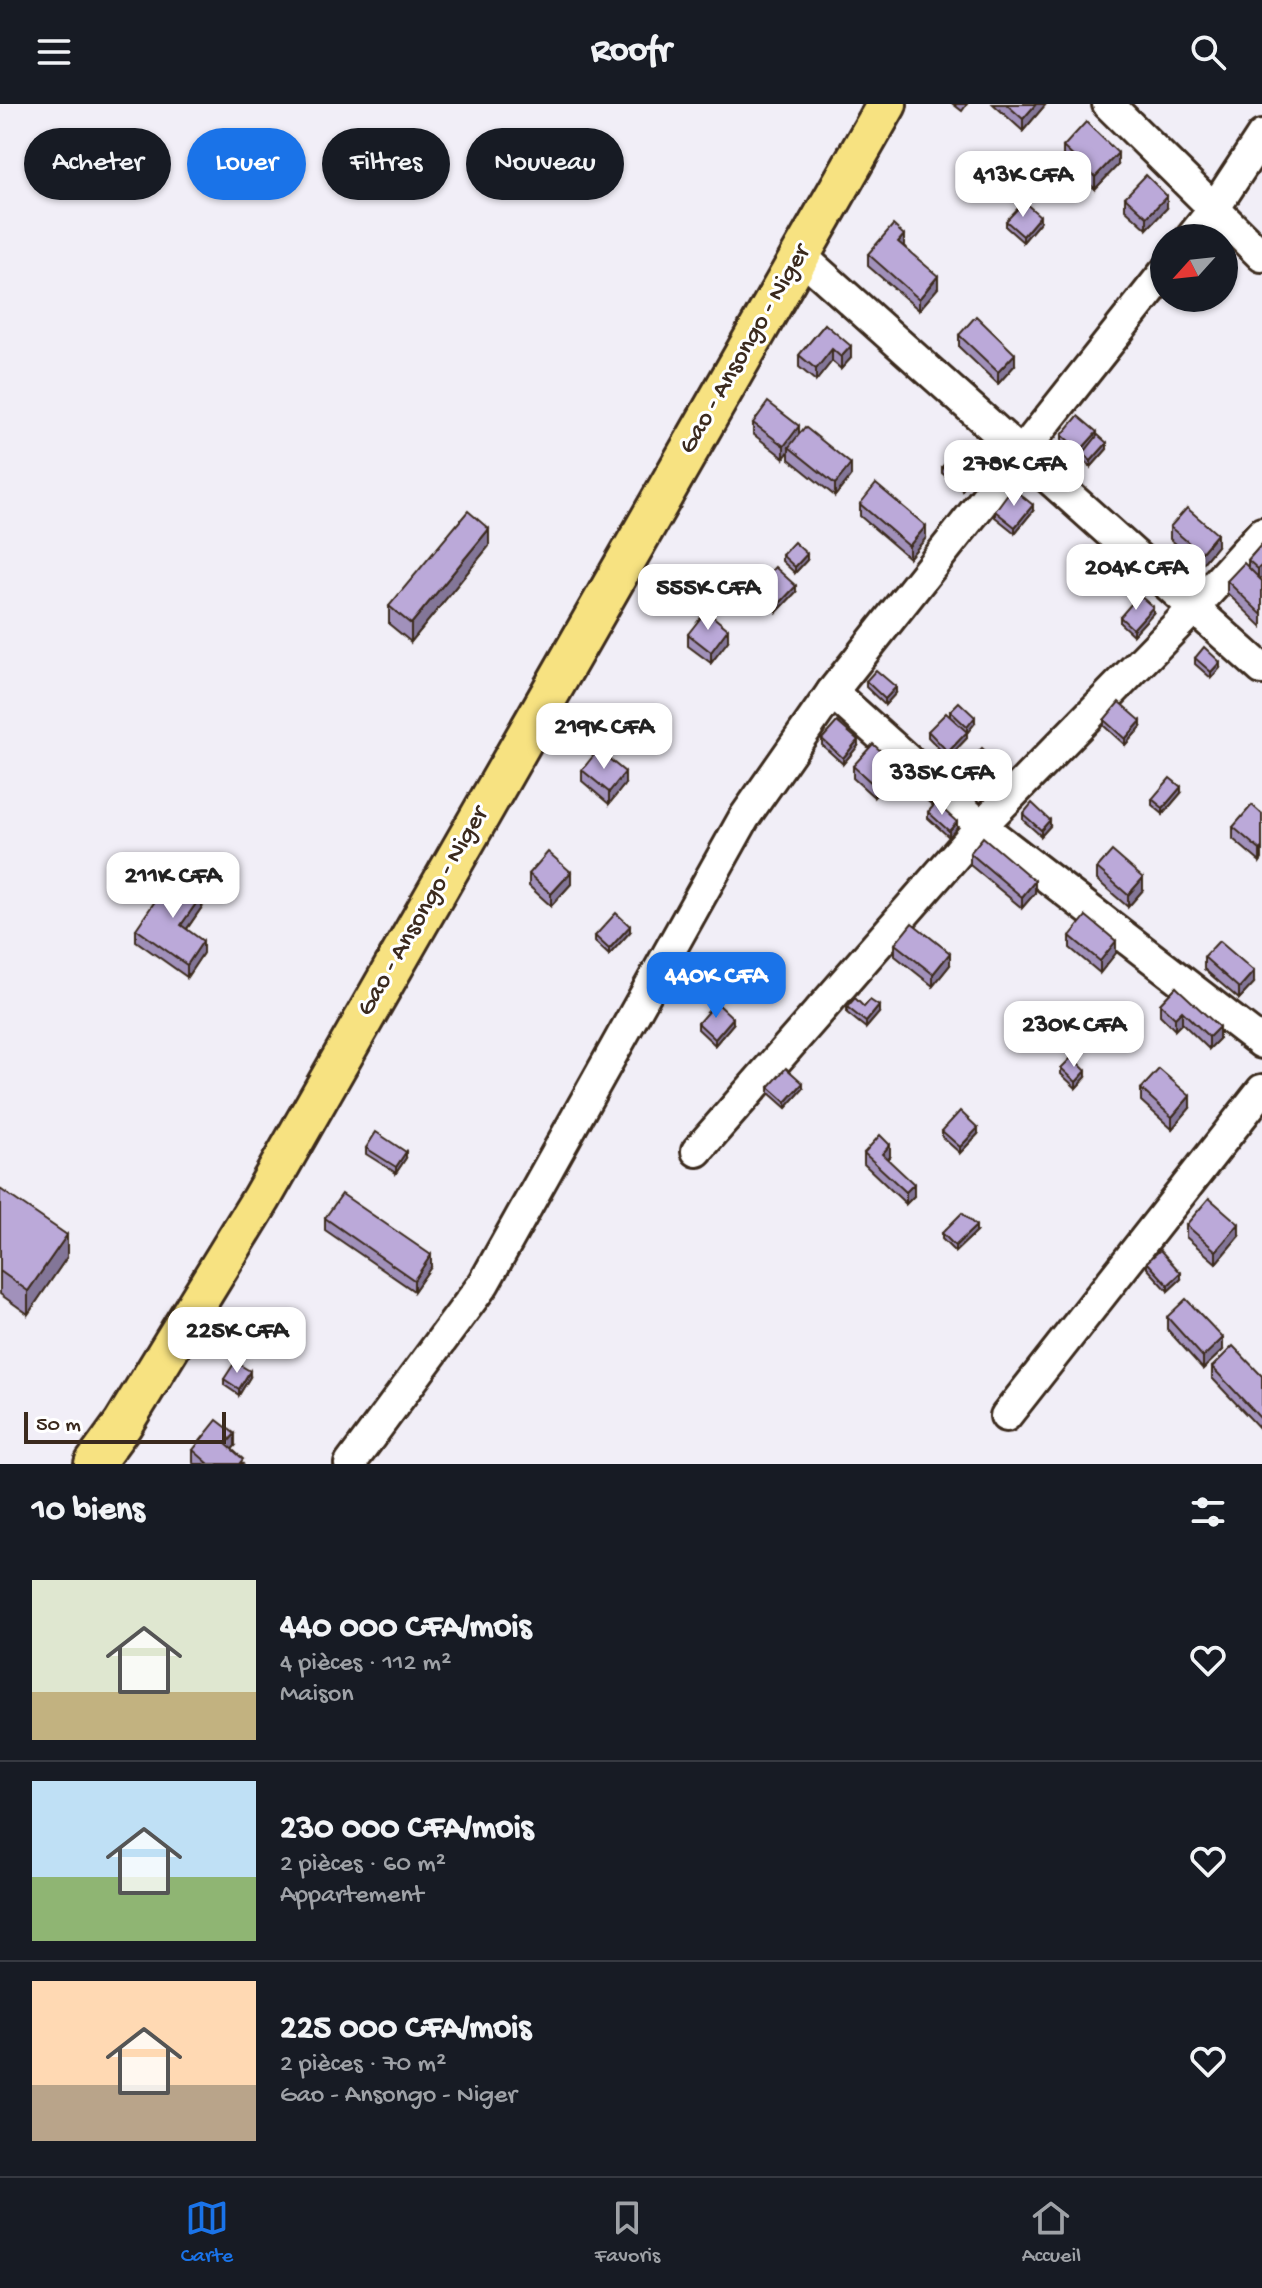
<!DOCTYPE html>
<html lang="fr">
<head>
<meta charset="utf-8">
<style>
  body { margin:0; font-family:"Gochi Hand",sans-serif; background:#242831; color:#f1f3f6; height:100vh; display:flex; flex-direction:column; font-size:30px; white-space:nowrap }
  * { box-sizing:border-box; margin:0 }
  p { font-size:26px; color:#9ea1a6 }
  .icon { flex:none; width:44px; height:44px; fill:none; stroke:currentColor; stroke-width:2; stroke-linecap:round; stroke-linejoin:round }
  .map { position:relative; height:1360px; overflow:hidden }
  .details { display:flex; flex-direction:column; background:#171b24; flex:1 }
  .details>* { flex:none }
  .top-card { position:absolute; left:24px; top:24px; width:800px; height:72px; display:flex; gap:16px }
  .needle { width:52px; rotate:243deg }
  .fabs { position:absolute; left:1150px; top:120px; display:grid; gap:16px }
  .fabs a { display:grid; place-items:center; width:88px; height:88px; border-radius:50%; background:#171b24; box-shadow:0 2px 6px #0004; font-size:40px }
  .scale { position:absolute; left:24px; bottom:20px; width:202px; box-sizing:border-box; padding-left:8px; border:4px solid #3b2a1e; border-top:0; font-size:22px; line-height:28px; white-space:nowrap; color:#3b2a1e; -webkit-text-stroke:6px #fff; paint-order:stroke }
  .price { position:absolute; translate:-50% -68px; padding:0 18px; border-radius:16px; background:#fff; color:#222; font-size:26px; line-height:52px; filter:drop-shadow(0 2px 4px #0008) }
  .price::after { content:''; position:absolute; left:50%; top:48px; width:24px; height:18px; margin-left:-12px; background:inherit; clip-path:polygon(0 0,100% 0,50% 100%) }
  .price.current { background:#1a73e8; color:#fff }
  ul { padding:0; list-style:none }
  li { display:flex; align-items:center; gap:24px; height:200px; padding:0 32px }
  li+li { border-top:2px solid #363941 }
  li span { display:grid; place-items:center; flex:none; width:224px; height:160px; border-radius:0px; color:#555 }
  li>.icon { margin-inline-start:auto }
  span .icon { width:96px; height:96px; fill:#fffc; stroke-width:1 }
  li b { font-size:34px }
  h2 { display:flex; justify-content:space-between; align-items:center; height:96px; padding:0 32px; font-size:34px }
  .chip { padding:0 28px; border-radius:36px; background:#171b24; box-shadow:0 2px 6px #0004; font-size:28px; line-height:72px }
  .chip.current { background:#1a73e8; color:#fff }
  header { display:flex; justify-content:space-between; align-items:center; height:104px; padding:0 32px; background:#171b24; font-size:36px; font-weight:800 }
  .menu { display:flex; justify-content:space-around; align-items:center; height:112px; border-top:2px solid #363941; background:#171b24; font-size:22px; color:#9ea1a6 }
  .menu a { display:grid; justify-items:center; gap:4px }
  .menu .current { color:#1a73e8 }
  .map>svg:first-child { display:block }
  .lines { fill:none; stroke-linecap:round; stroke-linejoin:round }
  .minor-casing { stroke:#3b2a1e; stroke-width:36 }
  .major-casing { stroke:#3b2a1e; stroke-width:44 }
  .minor { stroke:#fff; stroke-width:30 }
  .major { stroke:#f7e281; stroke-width:38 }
  .wall { fill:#a191bb; stroke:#3b2a1e; stroke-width:2 }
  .shaded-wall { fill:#837698; stroke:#3b2a1e; stroke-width:2 }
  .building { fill:#bba9d9; stroke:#3b2a1e; stroke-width:2 }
  .labels { text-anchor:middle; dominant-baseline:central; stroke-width:6; stroke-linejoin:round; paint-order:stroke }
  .street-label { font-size:26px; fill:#3b2a1e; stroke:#fff }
</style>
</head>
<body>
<header><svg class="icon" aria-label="menu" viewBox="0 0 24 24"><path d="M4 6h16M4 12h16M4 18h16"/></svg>Roofr<svg class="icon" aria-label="search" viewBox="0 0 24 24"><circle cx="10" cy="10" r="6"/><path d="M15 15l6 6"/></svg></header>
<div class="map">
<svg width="1262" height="1360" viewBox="0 0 1262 1360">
  <rect width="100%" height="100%" fill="#f1eef7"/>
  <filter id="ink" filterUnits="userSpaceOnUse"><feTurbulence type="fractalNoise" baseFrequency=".0125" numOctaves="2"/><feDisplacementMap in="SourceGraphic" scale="16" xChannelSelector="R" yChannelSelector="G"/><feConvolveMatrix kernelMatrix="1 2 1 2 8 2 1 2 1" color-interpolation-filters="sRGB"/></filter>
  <g filter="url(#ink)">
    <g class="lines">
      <defs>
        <g id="minor">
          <polyline points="1108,0 1262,152"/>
          <polyline points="1191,134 1214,105 1262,32"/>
          <polyline points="800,151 1262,565"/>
          <polyline points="832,588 981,722 1262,939"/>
          <polyline points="697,1047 981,722 1192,506 1262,429"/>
          <polyline points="1006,1312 1262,986"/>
          <polyline points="350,1360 484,1179 744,714 832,588 1164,169"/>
        </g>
        <polyline id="major" points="94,1360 123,1320 261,1095 887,0"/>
      </defs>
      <!-- minor casing -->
      <use href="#minor" class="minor-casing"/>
      <!-- major casing -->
      <use href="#major" class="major-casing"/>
      <!-- minor -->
      <use href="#minor" class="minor"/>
      <!-- major -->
      <use href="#major" class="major"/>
    </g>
    <!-- wall -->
    <g class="wall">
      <polygon points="953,0 967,0 962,7"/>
      <polygon points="993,0 1046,0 1023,27"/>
      <polygon points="1063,43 1118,61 1095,85 1063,54"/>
      <polygon points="1125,93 1167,104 1147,125 1125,105"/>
      <polygon points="1006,117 1040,118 1023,138 1006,123"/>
      <polygon points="904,142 938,184 919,206 868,162 868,150"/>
      <polygon points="825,220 851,254 841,265 832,257 816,277 799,263 799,251"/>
      <polygon points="959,231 1015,261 998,280 959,243"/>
      <polygon points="753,319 799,330 851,372 835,392 789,355 789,347 784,354 753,330"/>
      <polygon points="1062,331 1097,333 1107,345 1091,363 1083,356 1083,350 1080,353 1062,337"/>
      <polygon points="942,363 979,364 962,386 942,369"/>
      <polygon points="860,400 926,434 909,454 860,412"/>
      <polygon points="995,407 1033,407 1015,429 995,413"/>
      <polygon points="1170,423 1217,442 1201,461 1170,435"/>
      <polygon points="1262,440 1260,475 1262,477 1262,523 1227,489 1227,477 1248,463 1248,456"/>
      <polygon points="489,442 411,538 389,520 389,502"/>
      <polygon points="782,451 807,456 795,469 782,457"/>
      <polygon points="756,483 796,488 777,508 756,489"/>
      <polygon points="1153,509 1133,531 1120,519 1120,513"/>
      <polygon points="688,530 728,537 711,559 688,542"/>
      <polygon points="1195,554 1220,564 1211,574 1195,560"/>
      <polygon points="866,577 896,589 885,601 866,583"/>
      <polygon points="950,607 975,619 967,629 967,634 948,654 928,633 928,627 950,613"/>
      <polygon points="1104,616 1141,623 1125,641 1104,622"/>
      <polygon points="822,635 858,642 843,660 822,641"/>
      <polygon points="853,662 894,671 874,693 853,674"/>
      <polygon points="966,662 1003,669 987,687 966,668"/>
      <polygon points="582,666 625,680 609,700 582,677"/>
      <polygon points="1181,689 1163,710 1152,701 1152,695"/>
      <polygon points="928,708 957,724 949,733 928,714"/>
      <polygon points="1023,710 1050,722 1041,732 1023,716"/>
      <polygon points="1262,710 1262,755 1260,758 1233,735 1233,723"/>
      <polygon points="970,749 1035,789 1022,804 970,761"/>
      <polygon points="1097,764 1143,786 1128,803 1097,776"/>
      <polygon points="529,770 571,780 551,802 529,782"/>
      <polygon points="202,803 187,825 203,849 187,873 136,837 136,825"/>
      <polygon points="630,828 609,851 595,838 595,832"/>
      <polygon points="1070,832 1116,849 1100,869 1070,844"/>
      <polygon points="895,840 950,861 933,882 895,852"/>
      <polygon points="1204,853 1254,879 1239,895 1204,865"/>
      <polygon points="1176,883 1219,935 1209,945 1182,919 1175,926 1160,911 1160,900"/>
      <polygon points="847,903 864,903 879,909 866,924 847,909"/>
      <polygon points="698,919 733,920 715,941 698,925"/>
      <polygon points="1061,964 1086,973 1076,984 1061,970"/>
      <polygon points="769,983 803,985 786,1004 769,989"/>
      <polygon points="1141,985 1190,1004 1172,1025 1141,997"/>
      <polygon points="942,1027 978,1030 960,1049 942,1033"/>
      <polygon points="366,1044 406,1054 396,1069 366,1050"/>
      <polygon points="864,1049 890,1053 888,1055 914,1092 906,1100 864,1060"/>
      <polygon points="0,1085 67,1153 28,1210 0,1190"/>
      <polygon points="325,1114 431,1163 414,1187 325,1126"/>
      <polygon points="1186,1121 1239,1132 1216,1159 1186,1133"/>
      <polygon points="976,1128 955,1148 942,1135 942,1129"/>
      <polygon points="1147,1158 1181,1175 1168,1187 1147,1164"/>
      <polygon points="1167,1213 1223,1246 1203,1265 1167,1225"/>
      <polygon points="1212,1263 1262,1272 1262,1327 1212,1274"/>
      <polygon points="250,1273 239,1291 224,1281 224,1275"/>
      <polygon points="235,1342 232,1345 243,1360 195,1360 193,1358 193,1346"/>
    </g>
    <!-- shaded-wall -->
    <g class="shaded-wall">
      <polygon points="1036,0 1046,0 1023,27 1023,15"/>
      <polygon points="1118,49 1118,61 1095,85 1095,73"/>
      <polygon points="1167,92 1167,104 1147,125 1147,113"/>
      <polygon points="1040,112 1040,118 1023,138 1023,132"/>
      <polygon points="904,131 904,143 898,138"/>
      <polygon points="938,172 938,184 919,206 919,195"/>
      <polygon points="851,242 851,254 841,265 841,253"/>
      <polygon points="832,245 832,257 816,277 816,265"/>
      <polygon points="1015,250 1015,261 998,280 998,268"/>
      <polygon points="799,322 799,334 789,343 789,347 784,354 784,342"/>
      <polygon points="1097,328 1097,334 1080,353 1080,347"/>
      <polygon points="1107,339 1107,345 1091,363 1091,357"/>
      <polygon points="979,358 979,364 962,386 962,380"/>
      <polygon points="851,360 851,372 835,392 835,380"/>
      <polygon points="1033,401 1033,407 1015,429 1015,423"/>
      <polygon points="926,422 926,434 909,454 909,442"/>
      <polygon points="489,425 489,442 411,538 411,520"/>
      <polygon points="1217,430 1217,442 1201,461 1201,449"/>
      <polygon points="807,450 807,456 795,469 795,463"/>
      <polygon points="1262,461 1262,473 1258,477 1258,465"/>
      <polygon points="796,482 796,488 777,508 777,502"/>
      <polygon points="1153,503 1153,509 1133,531 1133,525"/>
      <polygon points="728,525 728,537 711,559 711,548"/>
      <polygon points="1220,558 1220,564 1211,574 1211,568"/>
      <polygon points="896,583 896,589 885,601 885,595"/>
      <polygon points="975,613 975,619 967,629 967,623"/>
      <polygon points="1141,617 1141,623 1125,641 1125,635"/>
      <polygon points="967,628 967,634 948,654 948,648"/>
      <polygon points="858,636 858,642 843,660 843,654"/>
      <polygon points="894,659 894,671 874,693 874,681"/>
      <polygon points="1003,663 1003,669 987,687 987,681"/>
      <polygon points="625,668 625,680 609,700 609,688"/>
      <polygon points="1181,683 1181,689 1163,710 1163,704"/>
      <polygon points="1050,716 1050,722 1041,732 1041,726"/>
      <polygon points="957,718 957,724 949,733 949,727"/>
      <polygon points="1262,743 1262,755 1260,758 1260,746"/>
      <polygon points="571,768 571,780 551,802 551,790"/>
      <polygon points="1143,774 1143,786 1128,803 1128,791"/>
      <polygon points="1035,777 1035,789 1022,804 1022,793"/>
      <polygon points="202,791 202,803 181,833 181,821"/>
      <polygon points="630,822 630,828 609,851 609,845"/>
      <polygon points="203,837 203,849 187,873 187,861"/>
      <polygon points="1116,837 1116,849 1100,869 1100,857"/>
      <polygon points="950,849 950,861 933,882 933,870"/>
      <polygon points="1254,867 1254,879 1239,895 1239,884"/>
      <polygon points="879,902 879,909 866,924 866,918"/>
      <polygon points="1182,907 1182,919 1175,926 1175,914"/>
      <polygon points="733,914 733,920 715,941 715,935"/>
      <polygon points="1219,923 1219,935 1209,945 1209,933"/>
      <polygon points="1086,967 1086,973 1076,984 1076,978"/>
      <polygon points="803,979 803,985 786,1004 786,998"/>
      <polygon points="1190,992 1190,1004 1172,1025 1172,1013"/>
      <polygon points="978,1024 978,1030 960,1049 960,1043"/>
      <polygon points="890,1041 890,1053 882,1062 882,1050"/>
      <polygon points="406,1048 406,1054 396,1069 396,1063"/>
      <polygon points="914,1080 914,1092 906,1100 906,1088"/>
      <polygon points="1239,1120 1239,1132 1216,1159 1216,1147"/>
      <polygon points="976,1122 976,1128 955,1148 955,1142"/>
      <polygon points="67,1131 67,1153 28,1210 28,1187"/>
      <polygon points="431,1151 431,1163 414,1187 414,1176"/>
      <polygon points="1181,1169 1181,1175 1168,1187 1168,1181"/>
      <polygon points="1223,1234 1223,1246 1203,1265 1203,1253"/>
      <polygon points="250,1267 250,1273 239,1291 239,1285"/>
      <polygon points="235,1330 235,1342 226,1352 226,1340"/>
    </g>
    <!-- building -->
    <g class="building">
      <polygon points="1006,0 1036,0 1023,15"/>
      <polygon points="1086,18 1118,49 1095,73 1063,43"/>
      <polygon points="1146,71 1167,92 1147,113 1125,93"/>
      <polygon points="1024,98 1040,112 1023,132 1006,117"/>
      <polygon points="893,121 904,131 898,138 938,172 919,195 868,150"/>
      <polygon points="976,212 1015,250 998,268 959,231"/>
      <polygon points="825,220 851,242 841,253 832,245 816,265 799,251"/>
      <polygon points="768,298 799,322 784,342 753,319"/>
      <polygon points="1078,312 1097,328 1080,347 1062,331"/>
      <polygon points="805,323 851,360 835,380 789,343"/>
      <polygon points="1098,331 1107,339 1091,357 1083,350"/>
      <polygon points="960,342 979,358 962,380 942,363"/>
      <polygon points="876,380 926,422 909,442 860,400"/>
      <polygon points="1012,384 1033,401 1015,423 995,407"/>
      <polygon points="1187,404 1217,430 1201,449 1170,423"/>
      <polygon points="468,407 489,425 411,520 389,502"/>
      <polygon points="794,438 807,450 795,463 782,451"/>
      <polygon points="1262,440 1262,461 1258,465 1248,456"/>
      <polygon points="1244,459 1262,477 1262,511 1227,477"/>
      <polygon points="775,463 796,482 777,502 756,483"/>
      <polygon points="1139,491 1153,503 1133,525 1120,513"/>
      <polygon points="706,507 728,525 711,548 688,530"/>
      <polygon points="1204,543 1220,558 1211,568 1195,554"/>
      <polygon points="876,566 896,583 885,595 866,577"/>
      <polygon points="959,598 975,613 967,623 950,607"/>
      <polygon points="1119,598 1141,617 1125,635 1104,616"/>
      <polygon points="946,609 967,628 948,648 928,627"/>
      <polygon points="837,618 858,636 843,654 822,635"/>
      <polygon points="873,640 894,659 874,681 853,662"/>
      <polygon points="982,644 1003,663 987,681 966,662"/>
      <polygon points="598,646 625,668 609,688 582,666"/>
      <polygon points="1170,674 1181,683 1163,704 1152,695"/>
      <polygon points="936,699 957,718 949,727 928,708"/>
      <polygon points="1032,699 1050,716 1041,726 1023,710"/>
      <polygon points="1252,701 1262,710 1262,743 1260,746 1233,723"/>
      <polygon points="983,733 1035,777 1022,793 970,749"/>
      <polygon points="1112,747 1143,774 1128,791 1097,764"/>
      <polygon points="548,748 571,768 551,790 529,770"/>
      <polygon points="173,771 202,791 181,821 203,837 187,861 136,825"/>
      <polygon points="616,809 630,822 609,845 595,832"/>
      <polygon points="1086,812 1116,837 1100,857 1070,832"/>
      <polygon points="912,819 950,849 933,870 895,840"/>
      <polygon points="1219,837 1254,867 1239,884 1204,853"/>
      <polygon points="1176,883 1219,923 1209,933 1182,907 1175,914 1160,900"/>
      <polygon points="855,894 864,903 870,896 879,902 866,918 847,903"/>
      <polygon points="716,898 733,914 715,935 698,919"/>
      <polygon points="1072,953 1086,967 1076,978 1061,964"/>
      <polygon points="786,964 803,979 786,998 769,983"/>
      <polygon points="1159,965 1190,992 1172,1013 1141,985"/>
      <polygon points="960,1007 978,1024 960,1043 942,1027"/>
      <polygon points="376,1028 406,1048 396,1063 366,1044"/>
      <polygon points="880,1031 890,1041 882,1050 914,1080 906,1088 864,1049"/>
      <polygon points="0,1085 67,1131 28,1187 0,1167"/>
      <polygon points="342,1090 431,1151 414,1176 325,1114"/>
      <polygon points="1209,1094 1239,1120 1216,1147 1186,1121"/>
      <polygon points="962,1109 976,1122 955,1142 942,1129"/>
      <polygon points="1160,1146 1181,1169 1168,1181 1147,1158"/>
      <polygon points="1186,1195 1223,1234 1203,1253 1167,1213"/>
      <polygon points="1233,1242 1262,1272 1262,1316 1212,1263"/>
      <polygon points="235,1258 250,1267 239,1285 224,1275"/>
      <polygon points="217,1316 235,1330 226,1340 243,1355 239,1360 209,1360 193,1346"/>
    </g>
  </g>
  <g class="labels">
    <!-- street labels -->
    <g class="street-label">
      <text transform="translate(746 246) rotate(-60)">Gao - Ansongo - Niger</text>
      <text transform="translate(424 808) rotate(-60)">Gao - Ansongo - Niger</text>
    </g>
  </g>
</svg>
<div class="fabs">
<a><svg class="needle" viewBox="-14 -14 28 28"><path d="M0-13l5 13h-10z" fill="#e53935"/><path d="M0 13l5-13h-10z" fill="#9ea1a6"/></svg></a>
</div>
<div class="scale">50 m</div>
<b class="price" style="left:1023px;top:115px">413K CFA</b>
<b class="price" style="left:1014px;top:404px">278K CFA</b>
<b class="price" style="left:1136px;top:508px">204K CFA</b>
<b class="price" style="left:708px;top:528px">555K CFA</b>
<b class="price" style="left:604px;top:667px">219K CFA</b>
<b class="price" style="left:942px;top:713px">335K CFA</b>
<b class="price" style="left:173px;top:816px">211K CFA</b>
<b class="price current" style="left:716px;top:916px">440K CFA</b>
<b class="price" style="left:1074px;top:965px">230K CFA</b>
<b class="price" style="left:237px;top:1271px">225K CFA</b>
<div class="top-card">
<a class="chip">Acheter</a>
<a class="chip current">Louer</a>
<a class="chip">Filtres</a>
<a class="chip">Nouveau</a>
</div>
</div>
<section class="details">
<h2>10 biens<svg class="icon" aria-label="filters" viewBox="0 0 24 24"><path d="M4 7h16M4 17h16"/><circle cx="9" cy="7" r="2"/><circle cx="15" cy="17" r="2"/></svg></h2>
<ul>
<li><span style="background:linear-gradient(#dfe7d0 70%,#c2b280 0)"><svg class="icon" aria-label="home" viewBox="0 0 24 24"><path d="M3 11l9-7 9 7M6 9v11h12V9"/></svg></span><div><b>440 000 CFA/mois</b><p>4 pièces · 112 m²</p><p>Maison</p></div><svg class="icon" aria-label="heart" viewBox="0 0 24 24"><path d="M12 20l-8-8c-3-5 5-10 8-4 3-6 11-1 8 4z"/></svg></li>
<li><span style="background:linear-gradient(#bfe0f5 60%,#8fb573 0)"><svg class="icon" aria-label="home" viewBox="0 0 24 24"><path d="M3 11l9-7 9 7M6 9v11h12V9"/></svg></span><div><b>230 000 CFA/mois</b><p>2 pièces · 60 m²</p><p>Appartement</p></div><svg class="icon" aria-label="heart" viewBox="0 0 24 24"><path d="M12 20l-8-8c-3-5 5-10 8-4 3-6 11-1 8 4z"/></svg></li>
<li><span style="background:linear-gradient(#ffd9b3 65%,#b9a48a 0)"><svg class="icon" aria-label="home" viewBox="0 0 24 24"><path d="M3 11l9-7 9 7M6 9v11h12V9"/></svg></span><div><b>225 000 CFA/mois</b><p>2 pièces · 70 m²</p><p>Gao - Ansongo - Niger</p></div><svg class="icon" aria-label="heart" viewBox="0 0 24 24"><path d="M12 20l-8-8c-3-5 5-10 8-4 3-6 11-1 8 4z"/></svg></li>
</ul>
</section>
<nav class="menu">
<a class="current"><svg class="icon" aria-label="map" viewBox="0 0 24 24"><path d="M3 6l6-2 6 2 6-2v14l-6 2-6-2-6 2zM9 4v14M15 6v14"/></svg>Carte</a>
<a><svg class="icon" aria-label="saved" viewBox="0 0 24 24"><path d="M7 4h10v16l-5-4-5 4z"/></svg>Favoris</a>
<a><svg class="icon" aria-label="home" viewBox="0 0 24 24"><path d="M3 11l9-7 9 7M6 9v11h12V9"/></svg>Accueil</a>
</nav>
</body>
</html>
